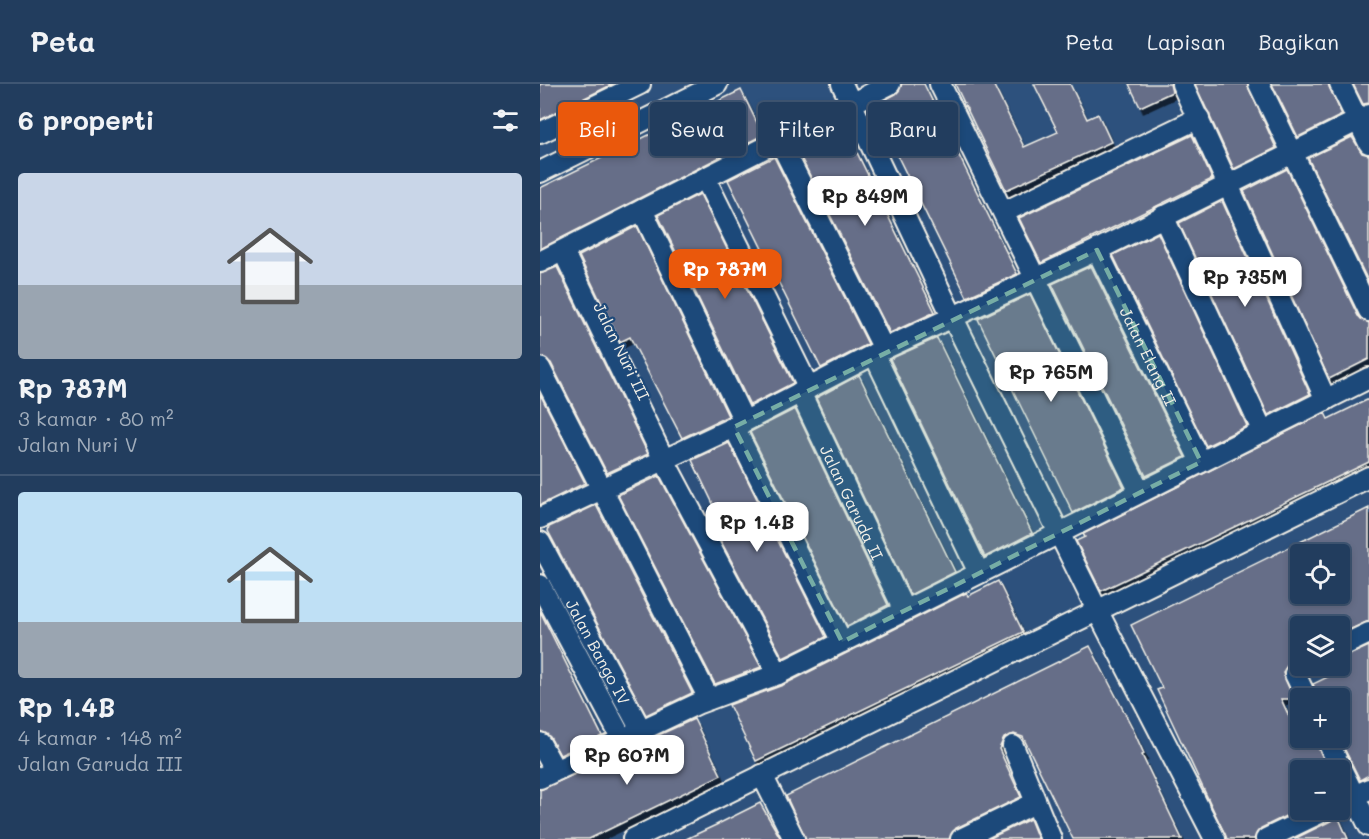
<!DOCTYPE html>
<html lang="id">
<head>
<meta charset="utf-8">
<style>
  body { margin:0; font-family:Mali,sans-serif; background:#2a4464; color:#f1f3f6; height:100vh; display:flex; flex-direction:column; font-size:22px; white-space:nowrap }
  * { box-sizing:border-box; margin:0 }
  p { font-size:20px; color:#a2aebc }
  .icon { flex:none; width:33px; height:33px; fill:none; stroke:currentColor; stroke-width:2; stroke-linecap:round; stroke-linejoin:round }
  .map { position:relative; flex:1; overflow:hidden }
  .side { display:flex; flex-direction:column; background:#223d5e; width:540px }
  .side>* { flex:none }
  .guide { position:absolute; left:18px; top:18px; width:570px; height:54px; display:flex; gap:12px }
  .buttons { position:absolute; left:750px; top:460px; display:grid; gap:12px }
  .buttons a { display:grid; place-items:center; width:60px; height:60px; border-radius:6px; background:#223d5e; box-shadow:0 3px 9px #0003,0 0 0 2px #3f5673; font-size:30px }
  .price { position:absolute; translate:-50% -51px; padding:0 14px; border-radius:12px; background:#fff; color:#222; font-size:20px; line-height:39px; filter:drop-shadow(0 2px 3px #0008) }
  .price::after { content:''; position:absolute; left:50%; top:36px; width:18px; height:14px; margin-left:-9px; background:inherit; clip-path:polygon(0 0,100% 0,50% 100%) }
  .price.on { background:#ea580c; color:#fff }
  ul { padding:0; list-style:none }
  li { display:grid; align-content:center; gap:12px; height:318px; padding:0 18px }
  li+li { border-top:2px solid #3f5673 }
  li span { display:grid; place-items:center; height:186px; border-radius:6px; color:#555 }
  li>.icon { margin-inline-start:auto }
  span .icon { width:108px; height:108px; fill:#fffc; stroke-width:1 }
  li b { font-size:26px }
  h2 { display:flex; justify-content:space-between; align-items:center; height:72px; padding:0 18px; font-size:26px }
  .pill { padding:0 21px; border-radius:6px; background:#223d5e; box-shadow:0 3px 9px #0003,0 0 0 2px #3f5673; font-size:21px; line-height:54px }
  .pill.on { background:#ea580c; color:#fff }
  header { display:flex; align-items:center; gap:36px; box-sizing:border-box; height:84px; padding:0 30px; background:#223d5e; border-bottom:2px solid #3f5673 }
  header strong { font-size:28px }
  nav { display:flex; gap:33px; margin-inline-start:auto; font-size:21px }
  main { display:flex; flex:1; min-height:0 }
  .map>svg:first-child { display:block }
  .building { fill:#666e88; stroke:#f4f1e8; stroke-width:1.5; fill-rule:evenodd; filter:url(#shadow) }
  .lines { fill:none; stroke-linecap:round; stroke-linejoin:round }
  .street-casing { stroke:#f4f1e8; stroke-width:24 }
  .street { stroke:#1f4a7a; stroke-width:20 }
  .marked { fill:#76ada5; fill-opacity:0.2; stroke:#76ada5; stroke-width:4.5; stroke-dasharray:12 8; stroke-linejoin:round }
  .labels { text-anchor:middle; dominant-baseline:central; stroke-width:4.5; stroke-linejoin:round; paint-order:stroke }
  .street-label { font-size:16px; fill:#f4f1e8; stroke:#1f4a7a }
</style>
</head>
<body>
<header>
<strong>Peta</strong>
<nav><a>Peta</a><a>Lapisan</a><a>Bagikan</a></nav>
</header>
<main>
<section class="side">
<h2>6 properti<svg class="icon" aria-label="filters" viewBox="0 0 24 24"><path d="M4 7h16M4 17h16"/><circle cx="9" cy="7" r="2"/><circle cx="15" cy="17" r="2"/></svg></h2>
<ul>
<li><span style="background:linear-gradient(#c9d6e8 60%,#9aa5b1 0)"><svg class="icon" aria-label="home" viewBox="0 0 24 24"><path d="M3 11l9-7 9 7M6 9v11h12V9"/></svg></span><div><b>Rp 787M</b><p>3 kamar · 80 m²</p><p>Jalan Nuri V</p></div></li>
<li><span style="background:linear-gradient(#bfe0f5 70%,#9aa5b1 0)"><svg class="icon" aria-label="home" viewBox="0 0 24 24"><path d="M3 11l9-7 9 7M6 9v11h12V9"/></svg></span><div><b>Rp 1.4B</b><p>4 kamar · 148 m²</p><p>Jalan Garuda III</p></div></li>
</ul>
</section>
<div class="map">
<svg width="829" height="755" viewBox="0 0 829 755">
  <defs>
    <filter id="shadow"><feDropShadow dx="3.5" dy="6" stdDeviation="0" flood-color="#0009"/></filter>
  </defs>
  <rect width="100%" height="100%" fill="#2d517d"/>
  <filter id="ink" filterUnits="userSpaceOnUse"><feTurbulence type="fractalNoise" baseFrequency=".0167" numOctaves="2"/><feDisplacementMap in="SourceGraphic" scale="12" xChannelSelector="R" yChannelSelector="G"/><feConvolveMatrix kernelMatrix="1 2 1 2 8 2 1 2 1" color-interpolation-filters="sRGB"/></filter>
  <g filter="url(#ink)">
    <!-- building -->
    <g class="building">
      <polygon points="0,0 73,0 0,36"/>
      <polygon points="362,0 384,0 477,190 427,213 333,22 356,10"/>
      <polygon points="415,0 453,0 484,63 518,48 494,0 530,0 547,35 558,30 571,58 466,106"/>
      <polygon points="589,0 630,0 632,8 600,23"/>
      <polygon points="655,0 707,0 736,64 694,85"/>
      <polygon points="732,0 788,0 802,31 758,53"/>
      <polygon points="813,0 829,0 829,19 823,20"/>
      <polygon points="201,6 223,51 0,165 0,104"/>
      <polygon points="302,38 395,228 350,249 255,62"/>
      <polygon points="652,51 672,95 501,179 479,134"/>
      <polygon points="812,53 822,69 829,71 829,199 768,74"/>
      <polygon points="234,73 328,260 281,284 188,96"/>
      <polygon points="747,85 818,232 829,239 829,275 789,295 704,107"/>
      <polygon points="160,110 253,299 210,321 118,131"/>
      <polygon points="682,117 770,310 728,331 639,139"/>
      <polygon points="97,142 188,332 142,354 90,253 80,258 39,172"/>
      <polygon points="618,149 707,342 666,362 573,171"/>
      <polygon points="551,182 645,373 606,392 512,200"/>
      <polygon points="17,183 108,370 67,389 11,279 0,272 0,190"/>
      <polygon points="490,210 584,403 533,429 438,235"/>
      <polygon points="397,254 492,449 445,473 350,275"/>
      <polygon points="319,291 415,488 370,511 276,314"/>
      <polygon points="0,310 45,399 0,421"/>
      <polygon points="829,315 829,378 561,507 536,457 545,453 543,450 785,329 788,335"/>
      <polygon points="255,325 348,521 307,542 210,348"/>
      <polygon points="189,359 286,553 243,574 167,431 176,426 152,376"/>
      <polygon points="119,392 221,583 175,600 78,411"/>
      <polygon points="56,421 152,609 106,631 8,447 9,443"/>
      <path d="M829,424v113l-29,13v-7h-40v27l-13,12 -4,7 11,26h-13l18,39h15l15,33h-29v38l-39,19 -7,11h-27l-70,-149 5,-2 -31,-63zM760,471h40v25l6,14h-46z"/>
      <polygon points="458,497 483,548 216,677 189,621 243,601 426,509 428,512"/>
      <polygon points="0,527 62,652 20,671 10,653 0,647"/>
      <polygon points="550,562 592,643 604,670 602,671 642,755 533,755 483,653 474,650 464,654 459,665 481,713 416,744 409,755 266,755 246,712"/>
      <polygon points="829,562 829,691 820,696 799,654 800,615 779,615 773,600 800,587 800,575"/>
      <polygon points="154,635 181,691 49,755 0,755 0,706 72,673 75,679 113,661 110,655"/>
      <polygon points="220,719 241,755 146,755 176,741"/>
      <polygon points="797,730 808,755 754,755 791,737"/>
      <polygon points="490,735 498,755 448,755"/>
    </g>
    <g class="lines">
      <defs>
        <g id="street">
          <polyline points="302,0 413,234 558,528 675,755"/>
          <polyline points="400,0 600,408"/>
          <polyline points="642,0 786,316"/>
          <polyline points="719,0 829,227"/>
          <polyline points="800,0 829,59"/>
          <polyline points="0,49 100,0"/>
          <polyline points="239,56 344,265"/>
          <polyline points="0,88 177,0"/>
          <polyline points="165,94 269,304"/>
          <polyline points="102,126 204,337"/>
          <polyline points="464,128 659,34"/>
          <polyline points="623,132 723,348"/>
          <path id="s1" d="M557,166l104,212"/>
          <polyline points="23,167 124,376 238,590"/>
          <polyline points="0,178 350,0"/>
          <polyline points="334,270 439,489"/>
          <polyline points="0,284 169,615"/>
          <path id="s2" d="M260,308l104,218"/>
          <polyline points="194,343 302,558"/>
          <polyline points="0,434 194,343 344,265 557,166 829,31"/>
          <path id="s3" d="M0,458l101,188"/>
          <polyline points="0,501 82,655"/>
          <polyline points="800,563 829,549"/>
          <polyline points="763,582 755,590 767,615"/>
          <polyline points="786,654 829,742"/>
          <polyline points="0,659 15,686"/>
          <polyline points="473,662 511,755"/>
          <polyline points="222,691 254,755"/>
          <polyline points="0,694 159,619 238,590 829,294"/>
          <polyline points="800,719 829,705"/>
          <polyline points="93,755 829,393"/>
          <polyline points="421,755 495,719"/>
          <polyline points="726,755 786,726"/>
        </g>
      </defs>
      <!-- street casing -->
      <use href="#street" class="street-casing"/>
      <!-- street -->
      <use href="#street" class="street"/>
    </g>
  </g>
  <!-- marked area -->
  <path class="marked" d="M557,166l104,212 -359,180 -108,-215z"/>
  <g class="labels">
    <!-- street labels -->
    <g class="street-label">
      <text transform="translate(82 267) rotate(64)">Jalan Nuri III</text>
      <text stroke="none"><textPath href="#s1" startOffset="118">Jalan Elang II</textPath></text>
      <text stroke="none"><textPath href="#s2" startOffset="122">Jalan Garuda II</textPath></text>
      <text stroke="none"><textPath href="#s3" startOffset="124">Jalan Bango IV</textPath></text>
    </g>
  </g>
</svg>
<div class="buttons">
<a><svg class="icon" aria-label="locate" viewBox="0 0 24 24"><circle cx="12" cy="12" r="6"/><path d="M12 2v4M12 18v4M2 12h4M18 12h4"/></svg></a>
<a><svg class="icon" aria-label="layers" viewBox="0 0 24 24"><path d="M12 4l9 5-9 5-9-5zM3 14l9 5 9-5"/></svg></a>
<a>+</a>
<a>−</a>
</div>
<b class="price" style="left:325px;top:143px">Rp 849M</b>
<b class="price on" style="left:185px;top:216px">Rp 787M</b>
<b class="price" style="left:705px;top:224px">Rp 735M</b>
<b class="price" style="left:511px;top:319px">Rp 765M</b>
<b class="price" style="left:217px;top:469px">Rp 1.4B</b>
<b class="price" style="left:87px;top:702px">Rp 607M</b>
<div class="guide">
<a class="pill on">Beli</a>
<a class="pill">Sewa</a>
<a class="pill">Filter</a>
<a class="pill">Baru</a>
</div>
</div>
</main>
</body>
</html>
